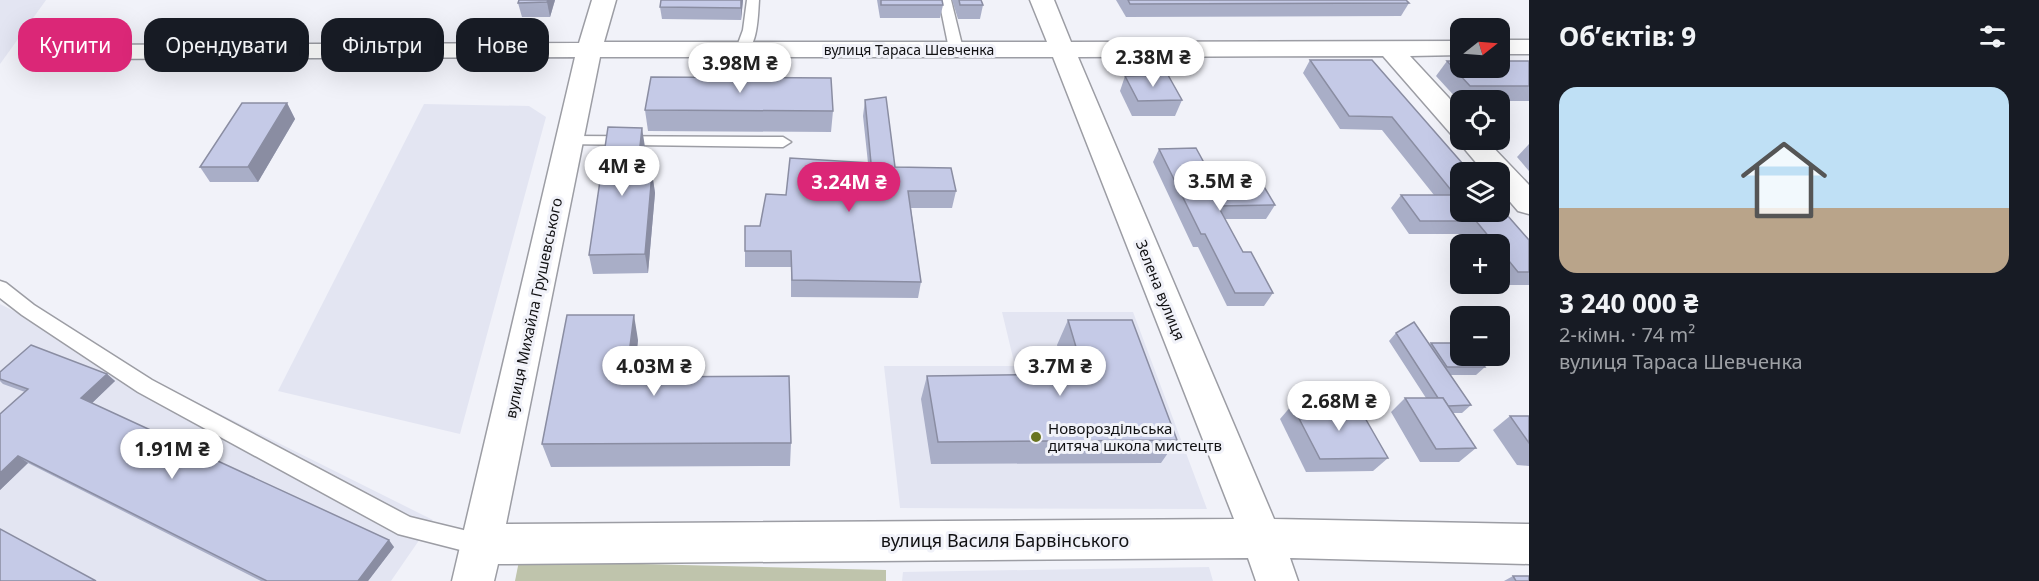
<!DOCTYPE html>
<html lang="uk">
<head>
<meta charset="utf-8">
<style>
  body { margin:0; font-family:"Noto Sans",sans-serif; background:#20242c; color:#f1f3f6; height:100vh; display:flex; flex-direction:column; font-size:22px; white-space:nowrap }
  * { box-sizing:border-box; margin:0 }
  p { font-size:20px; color:#9ea1a6 }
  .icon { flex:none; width:33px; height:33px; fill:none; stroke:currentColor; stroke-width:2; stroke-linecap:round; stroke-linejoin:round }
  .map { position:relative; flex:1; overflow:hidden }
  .drawer { display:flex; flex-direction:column; background:#171b24; width:510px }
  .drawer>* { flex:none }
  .banner { position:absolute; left:18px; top:18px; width:570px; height:54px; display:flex; gap:12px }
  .needle { width:39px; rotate:73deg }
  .buttons { position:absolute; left:1450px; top:18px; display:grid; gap:12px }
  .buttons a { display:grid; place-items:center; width:60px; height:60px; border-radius:12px; background:#171b24; box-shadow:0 6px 24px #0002; font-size:30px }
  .price { position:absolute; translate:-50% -51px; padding:0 14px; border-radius:21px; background:#fff; color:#222; font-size:20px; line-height:39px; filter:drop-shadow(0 2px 3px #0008) }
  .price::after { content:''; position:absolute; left:50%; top:36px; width:18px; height:14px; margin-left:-9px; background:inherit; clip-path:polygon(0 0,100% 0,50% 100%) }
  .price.selected { background:#db2777; color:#fff }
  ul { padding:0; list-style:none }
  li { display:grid; align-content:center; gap:12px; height:318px; padding:0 30px }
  li span { display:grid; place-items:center; height:186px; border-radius:18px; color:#555 }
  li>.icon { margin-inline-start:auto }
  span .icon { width:108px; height:108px; fill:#fffc; stroke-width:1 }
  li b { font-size:26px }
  h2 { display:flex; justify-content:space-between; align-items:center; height:72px; padding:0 30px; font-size:26px }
  .chip { padding:0 21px; border-radius:18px; background:#171b24; box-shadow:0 6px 24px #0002; font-size:21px; line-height:54px }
  .chip.selected { background:#db2777; color:#fff }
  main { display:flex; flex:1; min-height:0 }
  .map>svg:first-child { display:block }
  .built { fill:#e3e5f2 }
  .green { fill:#bfc4ac }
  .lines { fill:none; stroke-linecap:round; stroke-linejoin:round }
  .service-casing { stroke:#9c9da4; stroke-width:3 }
  .minor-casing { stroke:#9c9da4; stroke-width:3 }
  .service { fill:#fff; fill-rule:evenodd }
  .minor { fill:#fff; fill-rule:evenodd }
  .wall { fill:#a9aec7 }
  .shaded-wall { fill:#8a8da2 }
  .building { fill:#c5cae7; stroke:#8a8da2; stroke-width:1.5 }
  .poi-dot { fill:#69741f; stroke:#f1f2f9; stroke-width:2 }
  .labels { text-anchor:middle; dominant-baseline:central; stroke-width:6; stroke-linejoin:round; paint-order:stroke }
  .far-street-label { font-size:14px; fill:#111113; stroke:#f1f2f9 }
  .street-label { font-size:15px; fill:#111113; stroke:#f1f2f9 }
  .poi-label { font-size:15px; fill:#111113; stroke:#f1f2f9; text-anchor:start }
  .near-street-label { font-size:18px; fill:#111113; stroke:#f1f2f9 }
</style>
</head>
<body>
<main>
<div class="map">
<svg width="1529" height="581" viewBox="0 0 1529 581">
  <rect width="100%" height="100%" fill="#f1f2f9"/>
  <!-- built -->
  <g class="built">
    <polygon points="0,0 46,0 0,64"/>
    <polygon points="424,104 529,106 546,117 460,434 278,391"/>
    <polygon points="0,304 433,520 391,581 0,581"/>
    <polygon points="1002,312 1133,312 1207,509 900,508 884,366 1015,366"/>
    <polygon points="1209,567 1213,581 902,581 903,572"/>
  </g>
  <!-- green -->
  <polygon class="green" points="519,561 886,570 886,581 515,581"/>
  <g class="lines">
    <defs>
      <g id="service">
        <path d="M747,0h12c-1,13 -1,49 -16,53l-7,-4 7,-19z"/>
        <polygon points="939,0 951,0 963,49 961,52 951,52 949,49"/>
        <polygon points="569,136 783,137 791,142 783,147 564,144 561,141"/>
        <polygon points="0,281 6,283 34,305 152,380 410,517 488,536 491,544 488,552 480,555 398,534 138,392 22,315 0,298"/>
      </g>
      <g id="minor">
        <path d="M592,0h24l-12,42h443l-17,-42h24l17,42 390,-1v14l-51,1 51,55v29h25l43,45v29l-11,-3 -18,-21v-18h-16l-27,-32 3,-4 -9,-2 -68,-78 -305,1 196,462 255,5v40l-239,-6 8,23h-42l-8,-23 -750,6 -4,17h-42l123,-524 -506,2 -9,-2 -3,-5 3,-5 9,-2 510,-2zM600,57h453l181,462 -728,5z"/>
        <rect x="1500" y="40" width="29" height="14"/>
      </g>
    </defs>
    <!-- service casing -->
    <use href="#service" class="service-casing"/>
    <!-- minor casing -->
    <use href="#minor" class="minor-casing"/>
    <!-- service -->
    <use href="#service" class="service"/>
    <!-- minor -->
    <use href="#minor" class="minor"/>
  </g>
  <!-- wall -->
  <g class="wall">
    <polygon points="555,0 550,17 522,17 518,3"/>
    <polygon points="743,0 741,20 662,19 660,7"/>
    <polygon points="877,0 942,0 943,5 940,18 880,18"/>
    <polygon points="952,0 981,0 983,5 980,19 958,19"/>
    <polygon points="1116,0 1406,0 1409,3 1401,16 1126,17"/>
    <polygon points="1310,60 1372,60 1529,240 1529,285 1505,285 1500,279 1500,244 1473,244 1464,234 1409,234 1391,208 1401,195 1434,195 1382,130 1340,129 1303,73"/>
    <polygon points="1447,61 1529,61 1529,101 1459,101 1436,76"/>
    <polygon points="1125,76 1182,100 1175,116 1132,116 1120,91"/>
    <polygon points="865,100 895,167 956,191 952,208 911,208 921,282 918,298 791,297 791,267 745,267 745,251 760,226 786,195 868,163 863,116"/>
    <polygon points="287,103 295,119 258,182 210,182 200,167"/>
    <polygon points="645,110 833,111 831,132 648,131"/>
    <polygon points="1529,144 1529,171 1517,157"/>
    <polygon points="645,147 642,173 652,173 655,193 648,273 593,274 589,255"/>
    <polygon points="1159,149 1208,170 1275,205 1266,219 1225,219 1243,252 1273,293 1264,306 1227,306 1198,247 1193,247 1153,162"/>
    <polygon points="1068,320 1177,440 1161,463 931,464 921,399 927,376 1066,375 1057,345"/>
    <polygon points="1396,333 1430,344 1431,343 1485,367 1476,375 1450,375 1471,405 1462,413 1453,413 1476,448 1459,462 1420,462 1391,412 1405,398 1426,398 1389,341"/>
    <polygon points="638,340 634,377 791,443 790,466 551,467 542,444"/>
    <polygon points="0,372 107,374 115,381 92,403 394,547 368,581 261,581 28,463 0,490 0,414 25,392 3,384 0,381"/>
    <polygon points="1292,405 1388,458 1373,471 1306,472 1280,419"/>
    <polygon points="1510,416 1529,416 1529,466 1517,465 1493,430"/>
    <polygon points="1513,576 1529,581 1504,581"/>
  </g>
  <!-- shaded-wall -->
  <g class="shaded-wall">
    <polygon points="548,0 555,0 550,17 547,2"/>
    <polygon points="741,0 743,0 741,20"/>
    <polygon points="287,103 295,119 258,182 248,167"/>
    <polygon points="642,128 645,147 640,193 637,173"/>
    <polygon points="652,173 655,193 648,273 645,254"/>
    <polygon points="634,315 638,340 631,401 626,377"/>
    <polygon points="107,374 115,381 90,405 81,398"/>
    <polygon points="18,456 28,463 0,490 0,473"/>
    <polygon points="389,540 394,547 368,581 358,581"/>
  </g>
  <!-- building -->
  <g class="building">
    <polygon points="519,0 548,0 547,2 518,3"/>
    <polygon points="661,0 741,0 741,8 660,7"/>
    <polygon points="881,0 942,0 943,5 881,5"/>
    <polygon points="959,0 981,0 983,5 960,5"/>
    <polygon points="1128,0 1406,0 1409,3 1130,4"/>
    <polygon points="1310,60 1372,60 1470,172 1461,172 1461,212 1500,212 1500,207 1529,240 1529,272 1518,272 1500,250 1500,244 1495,244 1476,221 1420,221 1401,195 1455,195 1392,117 1349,116"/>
    <polygon points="1447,61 1461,61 1461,68 1500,68 1500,61 1529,61 1529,86 1470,86"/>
    <polygon points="1168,75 1182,100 1138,101 1125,76"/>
    <polygon points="651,77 831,78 833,111 645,110"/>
    <polygon points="886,97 895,167 951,168 956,191 908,191 921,282 792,280 791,251 745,251 745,226 760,226 766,194 786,195 790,158 871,163 865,100"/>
    <polygon points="242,103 287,103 248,167 200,167"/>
    <polygon points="608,127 642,128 637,173 652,173 645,254 589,255"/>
    <polygon points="1196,148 1208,170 1254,170 1275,205 1218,206 1243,252 1251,252 1273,293 1235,293 1205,234 1201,234 1159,149"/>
    <polygon points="567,315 634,315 626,377 789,376 791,443 542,444"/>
    <polygon points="1068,320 1132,320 1177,440 938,442 927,376 1084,374"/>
    <polygon points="1414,322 1471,405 1448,406 1443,398 1438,398 1396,333"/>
    <polygon points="1431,343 1461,343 1461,356 1477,356 1485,367 1447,367"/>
    <polygon points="31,345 107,374 81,398 389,540 358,581 267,581 18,456 0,473 0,414 28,389 0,379 0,372"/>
    <polygon points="1405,398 1443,398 1476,448 1436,449"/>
    <polygon points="1357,404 1388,458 1320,459 1292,405"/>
    <polygon points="1510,416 1529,416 1529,443"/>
    <polygon points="0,529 96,581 0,581"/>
    <polygon points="1513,576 1529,576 1529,581 1516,581"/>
  </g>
  <!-- markers -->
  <circle class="poi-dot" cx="1036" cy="437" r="6"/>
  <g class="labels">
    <!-- far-street labels -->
    <g class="far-street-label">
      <text x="909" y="49">вулиця Тараса Шевченка</text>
    </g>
    <!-- street labels -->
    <g class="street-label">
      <text transform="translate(1161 290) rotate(68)">Зелена вулиця</text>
      <text transform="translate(533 308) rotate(-78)">вулиця Михайла Грушевського</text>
    </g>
    <!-- poi labels -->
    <g class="poi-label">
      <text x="1048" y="428">Новороздільська<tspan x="1048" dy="17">дитяча школа мистецтв</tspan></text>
    </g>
    <!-- near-street labels -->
    <g class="near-street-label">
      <text x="1005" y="540">вулиця Василя Барвінського</text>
    </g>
  </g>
</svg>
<div class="buttons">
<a><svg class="needle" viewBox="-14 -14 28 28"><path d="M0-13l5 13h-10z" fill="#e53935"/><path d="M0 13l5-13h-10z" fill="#9ea1a6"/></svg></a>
<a><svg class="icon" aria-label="locate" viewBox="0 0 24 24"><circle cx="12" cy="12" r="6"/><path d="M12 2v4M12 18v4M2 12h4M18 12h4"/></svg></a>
<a><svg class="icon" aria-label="layers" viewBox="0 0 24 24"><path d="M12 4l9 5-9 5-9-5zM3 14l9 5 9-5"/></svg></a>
<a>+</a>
<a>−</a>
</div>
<b class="price" style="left:1153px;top:88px">2.38M ₴</b>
<b class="price" style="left:740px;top:94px">3.98M ₴</b>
<b class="price" style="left:622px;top:197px">4M ₴</b>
<b class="price" style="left:1220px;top:212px">3.5M ₴</b>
<b class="price selected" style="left:849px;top:213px">3.24M ₴</b>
<b class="price" style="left:654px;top:397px">4.03M ₴</b>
<b class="price" style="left:1060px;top:397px">3.7M ₴</b>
<b class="price" style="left:1339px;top:432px">2.68M ₴</b>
<b class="price" style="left:172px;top:480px">1.91M ₴</b>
<div class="banner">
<a class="chip selected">Купити</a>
<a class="chip">Орендувати</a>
<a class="chip">Фільтри</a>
<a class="chip">Нове</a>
</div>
</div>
<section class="drawer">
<h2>Об’єктів: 9<svg class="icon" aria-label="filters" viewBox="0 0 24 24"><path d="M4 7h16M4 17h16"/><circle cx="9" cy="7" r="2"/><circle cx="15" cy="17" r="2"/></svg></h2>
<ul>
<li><span style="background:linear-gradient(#bfe0f5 65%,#b9a48a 0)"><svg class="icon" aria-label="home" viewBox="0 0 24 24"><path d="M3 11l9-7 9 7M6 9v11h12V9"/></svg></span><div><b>3 240 000 ₴</b><p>2-кімн. · 74 m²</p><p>вулиця Тараса Шевченка</p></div></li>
</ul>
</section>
</main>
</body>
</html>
